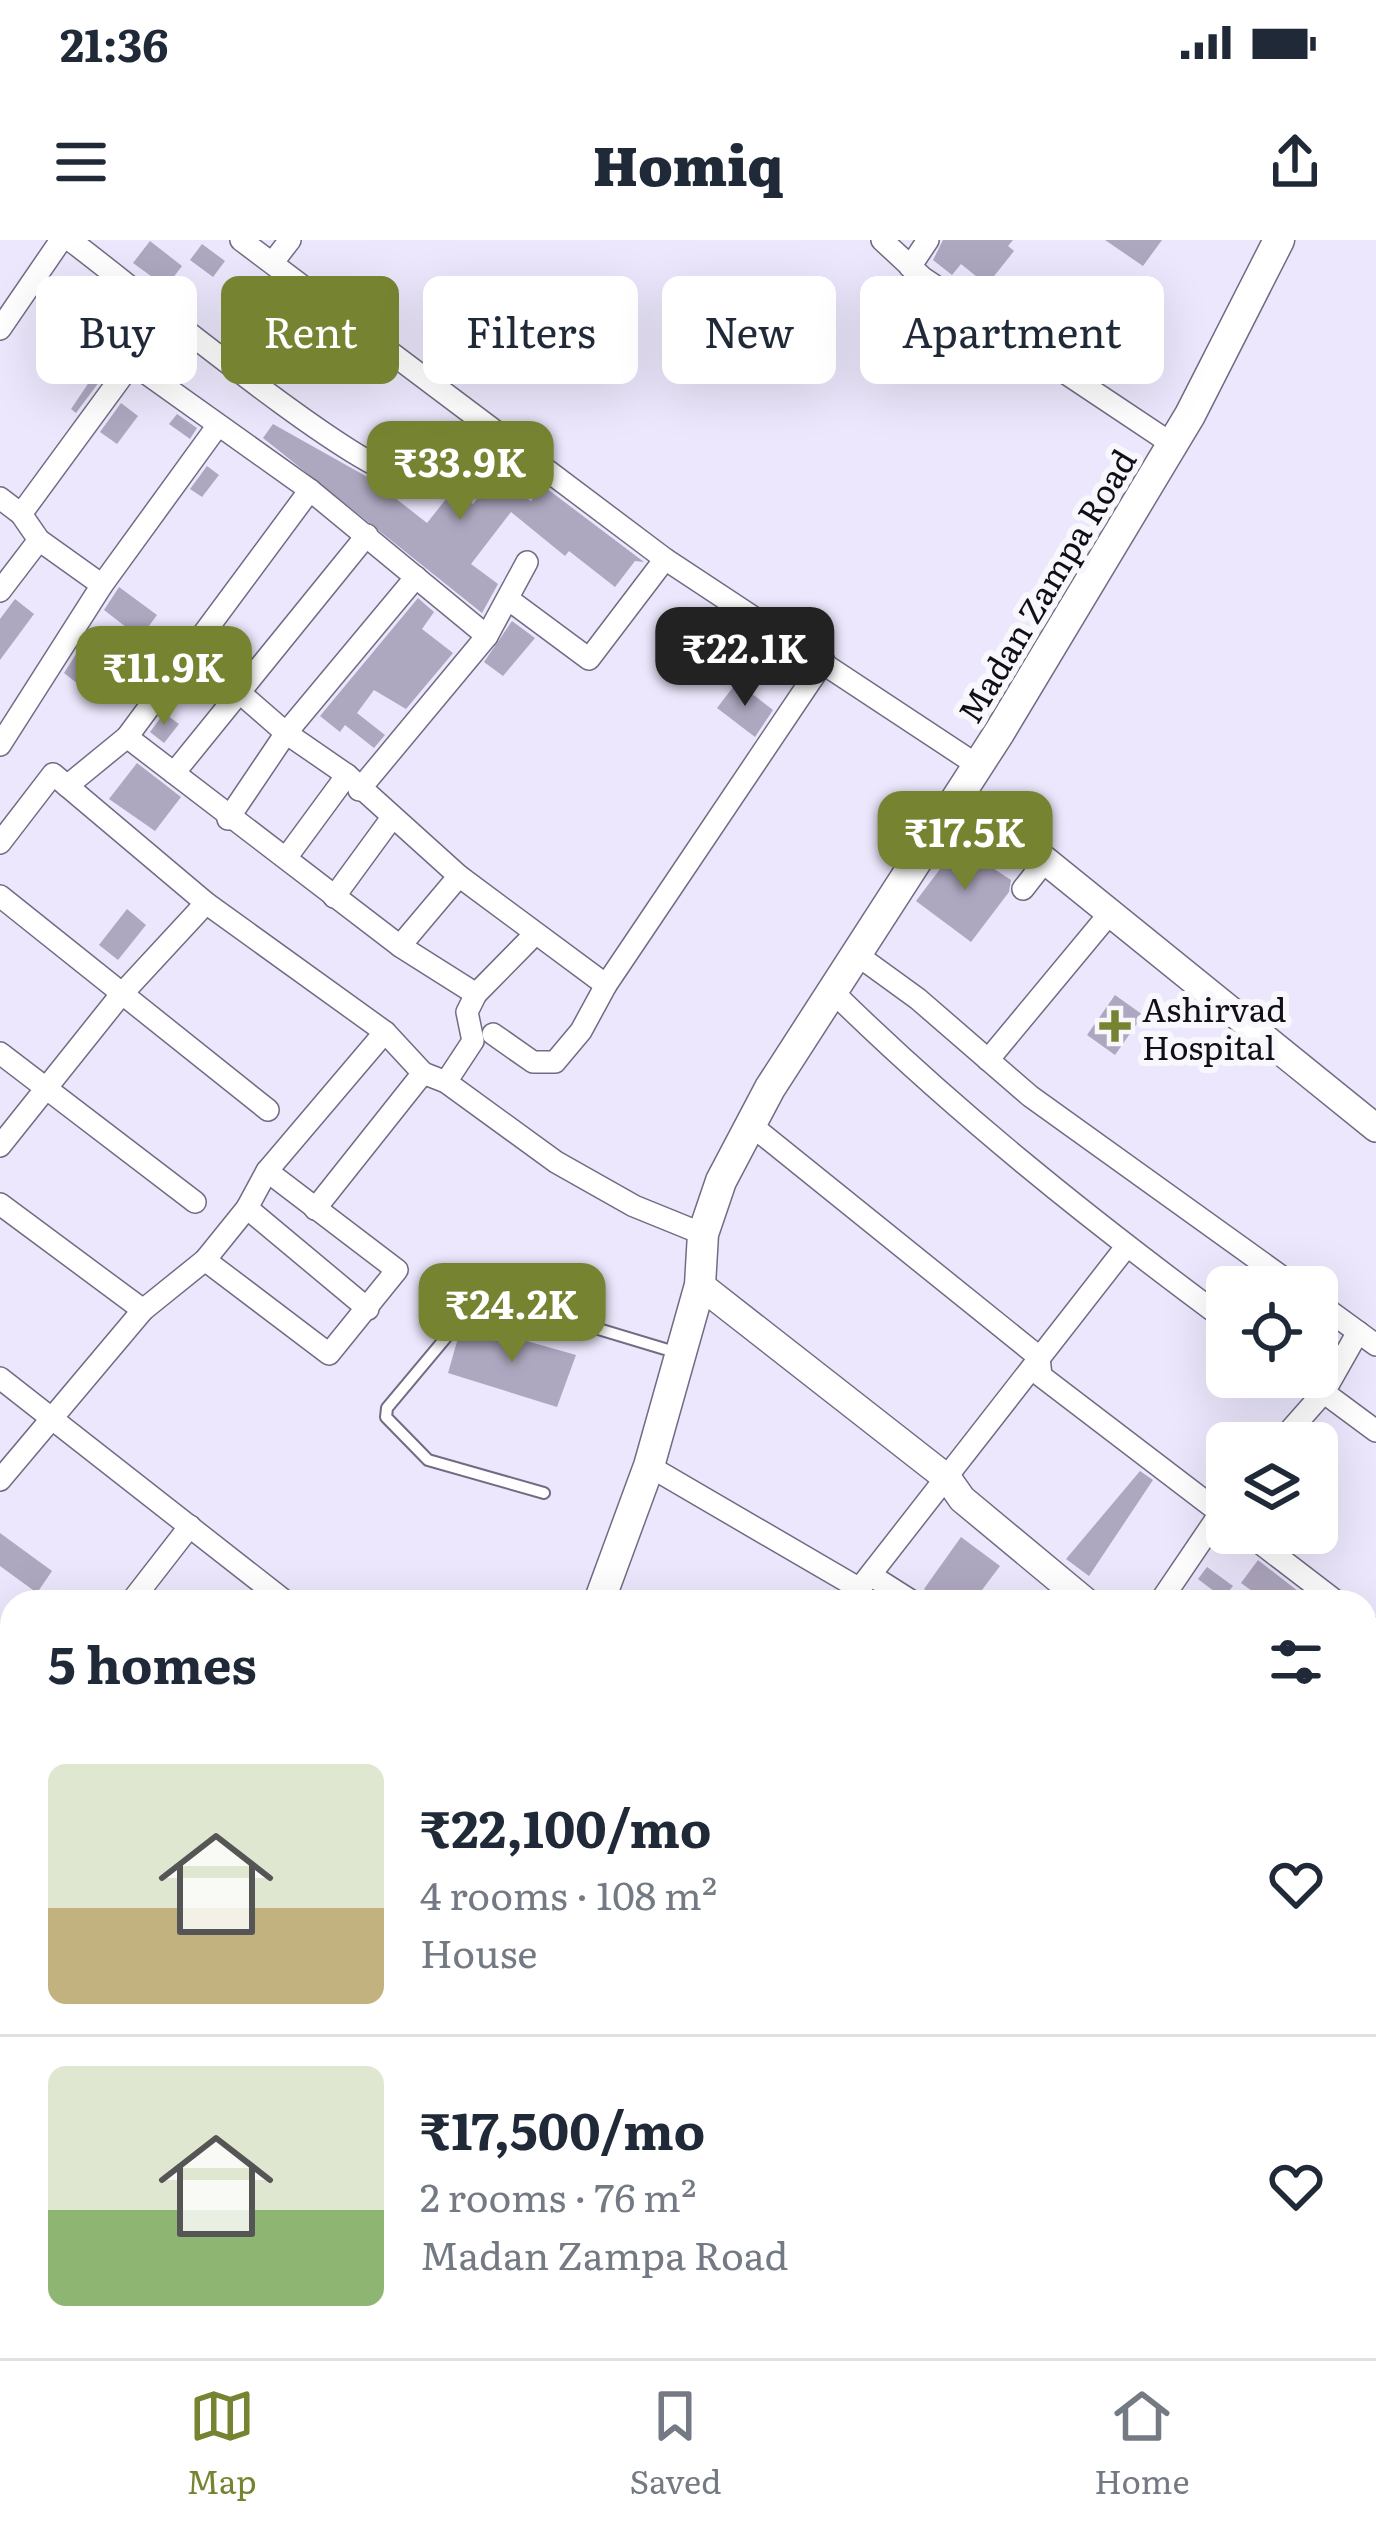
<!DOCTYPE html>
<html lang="en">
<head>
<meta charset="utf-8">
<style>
  body { margin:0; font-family:Literata,serif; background:#f6f6f7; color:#1f2937; height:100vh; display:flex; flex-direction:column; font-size:45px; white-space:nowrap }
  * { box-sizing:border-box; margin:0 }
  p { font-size:39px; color:#747a83 }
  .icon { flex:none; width:66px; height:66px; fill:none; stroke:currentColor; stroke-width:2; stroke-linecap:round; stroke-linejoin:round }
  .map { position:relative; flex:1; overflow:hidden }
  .details { position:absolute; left:0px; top:1350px; width:1377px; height:768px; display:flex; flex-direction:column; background:#fff; border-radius:36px 36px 0 0; box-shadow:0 12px 48px #0002 }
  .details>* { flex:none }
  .banner { position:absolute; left:36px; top:36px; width:1305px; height:108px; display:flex; gap:24px }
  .buttons { position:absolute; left:1206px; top:1026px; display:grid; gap:24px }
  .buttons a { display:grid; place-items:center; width:132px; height:132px; border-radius:18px; background:#fff; box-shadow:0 12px 48px #0002; font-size:60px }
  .price { position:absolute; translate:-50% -102px; padding:0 27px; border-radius:24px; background:#768432; color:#fff; font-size:39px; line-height:78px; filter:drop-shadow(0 3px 6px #0008) }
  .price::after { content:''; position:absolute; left:50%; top:72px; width:36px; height:27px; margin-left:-18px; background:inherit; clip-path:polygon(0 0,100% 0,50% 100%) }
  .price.active { background:#222; color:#fff }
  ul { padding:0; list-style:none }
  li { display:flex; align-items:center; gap:36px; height:300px; padding:0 48px }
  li+li { border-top:3px solid #e0e1e3 }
  li span { display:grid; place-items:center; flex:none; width:336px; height:240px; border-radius:18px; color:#555 }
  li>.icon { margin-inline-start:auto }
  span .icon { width:144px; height:144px; fill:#fffc; stroke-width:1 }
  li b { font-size:51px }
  h2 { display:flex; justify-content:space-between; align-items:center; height:144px; padding:0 48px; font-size:51px }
  .pill { padding:0 42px; border-radius:18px; background:#fff; box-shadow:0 12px 48px #0002; font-size:42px; line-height:108px }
  .pill.active { background:#768432; color:#fff }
  .status { display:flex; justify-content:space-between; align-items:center; height:84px; padding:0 60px; background:#fff; direction:ltr }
  .status svg { height:33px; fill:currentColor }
  header { display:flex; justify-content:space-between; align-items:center; height:156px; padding:0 48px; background:#fff; font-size:54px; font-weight:800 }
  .tabs { display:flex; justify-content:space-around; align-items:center; height:168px; border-top:3px solid #e0e1e3; background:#fff; font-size:33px; color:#747a83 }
  .tabs a { display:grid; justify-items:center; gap:6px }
  .tabs .active { color:#768432 }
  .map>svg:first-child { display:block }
  .building { fill:#aea7c0 }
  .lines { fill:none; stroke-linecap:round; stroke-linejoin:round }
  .service-casing { stroke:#726b83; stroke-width:14 }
  .minor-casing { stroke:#726b83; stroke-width:24 }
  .tertiary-casing { stroke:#726b83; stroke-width:30 }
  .secondary-casing { stroke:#726b83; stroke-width:33 }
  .service { stroke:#fff; stroke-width:10 }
  .minor { stroke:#fff; stroke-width:21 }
  .tertiary { stroke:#fff; stroke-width:27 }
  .secondary { stroke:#fff; stroke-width:30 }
  .poi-dot { fill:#768432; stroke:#f8f7fc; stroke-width:4.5 }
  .labels { text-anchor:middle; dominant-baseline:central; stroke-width:12; stroke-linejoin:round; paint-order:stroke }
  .street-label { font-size:33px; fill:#110e17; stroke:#f8f7fc }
  .poi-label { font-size:33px; fill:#110e17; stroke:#f8f7fc; text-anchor:start }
</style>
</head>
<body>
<div class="status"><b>21:36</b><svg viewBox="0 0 49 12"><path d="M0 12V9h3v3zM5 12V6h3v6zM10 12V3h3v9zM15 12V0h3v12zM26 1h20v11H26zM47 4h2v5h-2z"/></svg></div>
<header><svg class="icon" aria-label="menu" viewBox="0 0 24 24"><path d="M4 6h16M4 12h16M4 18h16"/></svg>Homiq<svg class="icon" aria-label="share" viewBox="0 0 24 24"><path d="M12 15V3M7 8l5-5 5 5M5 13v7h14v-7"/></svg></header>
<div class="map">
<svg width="1376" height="2118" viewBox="0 0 1376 2118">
  <rect width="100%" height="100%" fill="#ece7fc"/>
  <!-- building -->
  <g class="building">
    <polygon points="943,0 1013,0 1008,6 1014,11 987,45 961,24 952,35 933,20"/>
    <polygon points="1105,0 1162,0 1143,26"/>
    <polygon points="150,1 182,26 166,47 133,23"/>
    <polygon points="202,4 225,21 213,37 190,20"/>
    <polygon points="97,48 118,64 106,80 85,64"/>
    <polygon points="166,104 183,117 171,133 154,120"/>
    <polygon points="100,110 111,126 76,173 71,169 96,132 88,125"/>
    <polygon points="121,163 138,176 117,204 100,192"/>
    <polygon points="177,174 197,188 190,199 169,184"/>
    <polygon points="273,184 371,239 427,283 454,249 473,264 494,236 531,261 542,245 644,322 635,321 615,347 569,311 565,316 511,272 471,324 498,344 482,373 263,198"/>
    <polygon points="207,226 219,235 202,257 190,249"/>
    <polygon points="119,347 157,375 96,458 64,433 78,411 98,426 126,387 104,370"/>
    <polygon points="418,358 434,372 422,389 453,413 406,469 374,450 357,473 385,495 374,508 345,485 340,492 320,476"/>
    <polygon points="15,359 34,374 0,420 0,379"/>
    <polygon points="512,381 535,398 503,436 484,422"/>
    <polygon points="737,442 773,470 755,497 717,468"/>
    <polygon points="164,473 179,484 164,503 150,492"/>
    <polygon points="137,523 181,557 155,591 109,559"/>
    <polygon points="958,605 1011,640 1009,652 971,702 916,661"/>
    <polygon points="127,669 146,685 118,720 99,705"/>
    <polygon points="1115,755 1143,775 1115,815 1087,795"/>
    <polygon points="470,1085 576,1115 557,1167 448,1133 458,1098"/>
    <polygon points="1140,1231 1153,1240 1089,1336 1066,1319"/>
    <polygon points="0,1293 52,1331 37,1353 0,1326"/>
    <polygon points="961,1297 1000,1326 973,1362 943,1362 924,1349"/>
    <polygon points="1258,1320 1312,1362 1267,1362 1241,1343"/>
    <polygon points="1207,1327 1233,1346 1223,1358 1198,1339"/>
  </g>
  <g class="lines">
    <defs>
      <polyline id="service" points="544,1253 428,1220 386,1177 387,1168 474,1064 502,1060 678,1113"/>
      <g id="minor">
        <path d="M70,0c55,41 282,229 331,235 36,5 62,-25 86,-48"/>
        <polyline points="241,0 665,319 977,525"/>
        <polyline points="882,0 923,38 1172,204"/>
        <polyline points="273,22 290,0"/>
        <polyline points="910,27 928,0"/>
        <polyline points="0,89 61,0"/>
        <polyline points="115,111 310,250 487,396"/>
        <polyline points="310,250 127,497 400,706 476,754"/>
        <polyline points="0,258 21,274 39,300 102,345"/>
        <polyline points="21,274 131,124"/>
        <polyline points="0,351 39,300"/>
        <polyline points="508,359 589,419 665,319"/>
        <polyline points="193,412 286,493 347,535 459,636 606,745"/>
        <polyline points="0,505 102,345 216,188"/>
        <polyline points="174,533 367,295"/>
        <polyline points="67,546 127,497"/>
        <polyline points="359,550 487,396 527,322"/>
        <polyline points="228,579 286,493 416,337"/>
        <polyline points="0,603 53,534 206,663 385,792 423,833 446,842 556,922 634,966 703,994"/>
        <polyline points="286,618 347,535"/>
        <polyline points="1023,649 1045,621"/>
        <polyline points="0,656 268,870"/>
        <polyline points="334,657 391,579"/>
        <polyline points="400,706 459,636"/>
        <polyline points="856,714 918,759 1030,856 1296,1047"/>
        <path d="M832,751c123,121 257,228 395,330"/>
        <polyline points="493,794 533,822 555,822 581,791 606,745 824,421"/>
        <polyline points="0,813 195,962"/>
        <polyline points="988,820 1110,673"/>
        <polyline points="446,842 473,801 467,772 476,754 534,695"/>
        <polyline points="751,885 1039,1117 1041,1136 1227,1278"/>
        <polyline points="0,906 119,757 206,663"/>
        <polyline points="0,964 143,1070"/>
        <polyline points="247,968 368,1069"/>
        <polyline points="315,969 423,833"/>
        <polyline points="205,1020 329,1114 397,1030 267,931"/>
        <polyline points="1317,1062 1376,1105"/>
        <polyline points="1303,1137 1376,1191"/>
        <polyline points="0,1138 286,1362"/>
        <polyline points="1279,1203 1324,1152 1358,1092"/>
        <polyline points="649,1226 860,1349"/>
        <polyline points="0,1240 143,1070 205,1020 247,968 267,931 385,792"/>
        <polyline points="1247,1293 1337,1362"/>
        <polyline points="872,1336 913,1362"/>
        <polyline points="131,1362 190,1286"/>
        <polyline points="849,1362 1126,1007"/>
        <polyline points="1160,1362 1227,1263"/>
        <polyline points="1365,1383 1376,1392"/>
        <polyline points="0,1534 12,1518"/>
        <polyline points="1365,1643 1376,1627"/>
        <polyline points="1365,1783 1376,1792"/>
        <polyline points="1365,1823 1376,1807"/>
        <polyline points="1365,1909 1376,1916"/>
        <polyline points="0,1987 12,1991"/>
        <polyline points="142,2106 165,2118"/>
        <polyline points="903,2118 920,2116 928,2106"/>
        <polyline points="994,2118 1006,2106"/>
        <polyline points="1121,2118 1130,2106"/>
      </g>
      <g id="tertiary">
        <polyline points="955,559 1036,613 1376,888"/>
        <polyline points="700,1045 948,1239 962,1259 1086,1362"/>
        <polyline points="1365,1570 1376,1578"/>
        <polyline points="0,1860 12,1862"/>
        <polyline points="867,2106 883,2118"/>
      </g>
      <g id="secondary">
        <polyline points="599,1362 649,1226 700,1045 703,994 721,941 770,848 999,493 1190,175 1279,0"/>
        <polyline points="461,2106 462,2118"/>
      </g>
    </defs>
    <!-- service casing -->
    <use href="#service" class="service-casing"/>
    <!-- minor casing -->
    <use href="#minor" class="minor-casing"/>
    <!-- tertiary casing -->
    <use href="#tertiary" class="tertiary-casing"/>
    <!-- secondary casing -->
    <use href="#secondary" class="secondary-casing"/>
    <!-- service -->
    <use href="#service" class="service"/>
    <!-- minor -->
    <use href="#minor" class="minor"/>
    <!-- tertiary -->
    <use href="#tertiary" class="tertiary"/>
    <!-- secondary -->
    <use href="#secondary" class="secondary"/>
  </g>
  <!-- markers -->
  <path class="poi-dot" d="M1109 768h12v12h12v12h-12v12h-12v-12h-12v-12h12z"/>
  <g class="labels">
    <!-- street labels -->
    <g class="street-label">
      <text transform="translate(1045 345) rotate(-59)">Madan Zampa Road</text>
    </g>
    <!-- poi labels -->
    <g class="poi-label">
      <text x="1142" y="767">Ashirvad<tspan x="1142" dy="38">Hospital</tspan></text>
    </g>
  </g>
</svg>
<div class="buttons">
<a><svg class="icon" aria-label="locate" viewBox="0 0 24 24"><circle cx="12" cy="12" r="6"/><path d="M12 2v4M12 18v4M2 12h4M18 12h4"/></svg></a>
<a><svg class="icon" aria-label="layers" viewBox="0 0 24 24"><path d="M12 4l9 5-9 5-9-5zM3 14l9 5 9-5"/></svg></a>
</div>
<b class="price" style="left:460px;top:283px">₹33.9K</b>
<b class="price active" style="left:745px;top:469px">₹22.1K</b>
<b class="price" style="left:164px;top:488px">₹11.9K</b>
<b class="price" style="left:965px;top:653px">₹17.5K</b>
<b class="price" style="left:512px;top:1125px">₹24.2K</b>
<div class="banner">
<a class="pill">Buy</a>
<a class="pill active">Rent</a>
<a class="pill">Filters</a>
<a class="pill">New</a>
<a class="pill">Apartment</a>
</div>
<section class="details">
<h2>5 homes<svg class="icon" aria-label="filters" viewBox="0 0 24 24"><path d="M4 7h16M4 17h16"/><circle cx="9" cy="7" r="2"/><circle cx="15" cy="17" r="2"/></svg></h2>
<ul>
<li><span style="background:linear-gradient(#dfe7d0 60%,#c2b280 0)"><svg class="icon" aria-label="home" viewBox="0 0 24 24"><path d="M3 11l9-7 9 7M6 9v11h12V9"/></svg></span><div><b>₹22,100/mo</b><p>4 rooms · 108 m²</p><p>House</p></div><svg class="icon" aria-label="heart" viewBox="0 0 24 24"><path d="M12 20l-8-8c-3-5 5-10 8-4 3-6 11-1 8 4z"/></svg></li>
<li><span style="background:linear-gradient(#dfe7d0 60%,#8fb573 0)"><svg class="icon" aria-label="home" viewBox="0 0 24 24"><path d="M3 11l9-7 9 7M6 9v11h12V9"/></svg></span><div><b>₹17,500/mo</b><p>2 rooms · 76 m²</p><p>Madan Zampa Road</p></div><svg class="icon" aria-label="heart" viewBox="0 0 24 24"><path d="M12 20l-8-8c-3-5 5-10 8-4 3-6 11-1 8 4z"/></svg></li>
</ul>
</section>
</div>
<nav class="tabs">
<a class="active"><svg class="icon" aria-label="map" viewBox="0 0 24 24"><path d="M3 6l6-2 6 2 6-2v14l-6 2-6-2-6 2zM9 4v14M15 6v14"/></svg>Map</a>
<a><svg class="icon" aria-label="saved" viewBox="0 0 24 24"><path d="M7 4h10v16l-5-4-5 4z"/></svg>Saved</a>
<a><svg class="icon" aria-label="home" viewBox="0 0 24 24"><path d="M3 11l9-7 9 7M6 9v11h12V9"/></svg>Home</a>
</nav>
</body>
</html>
